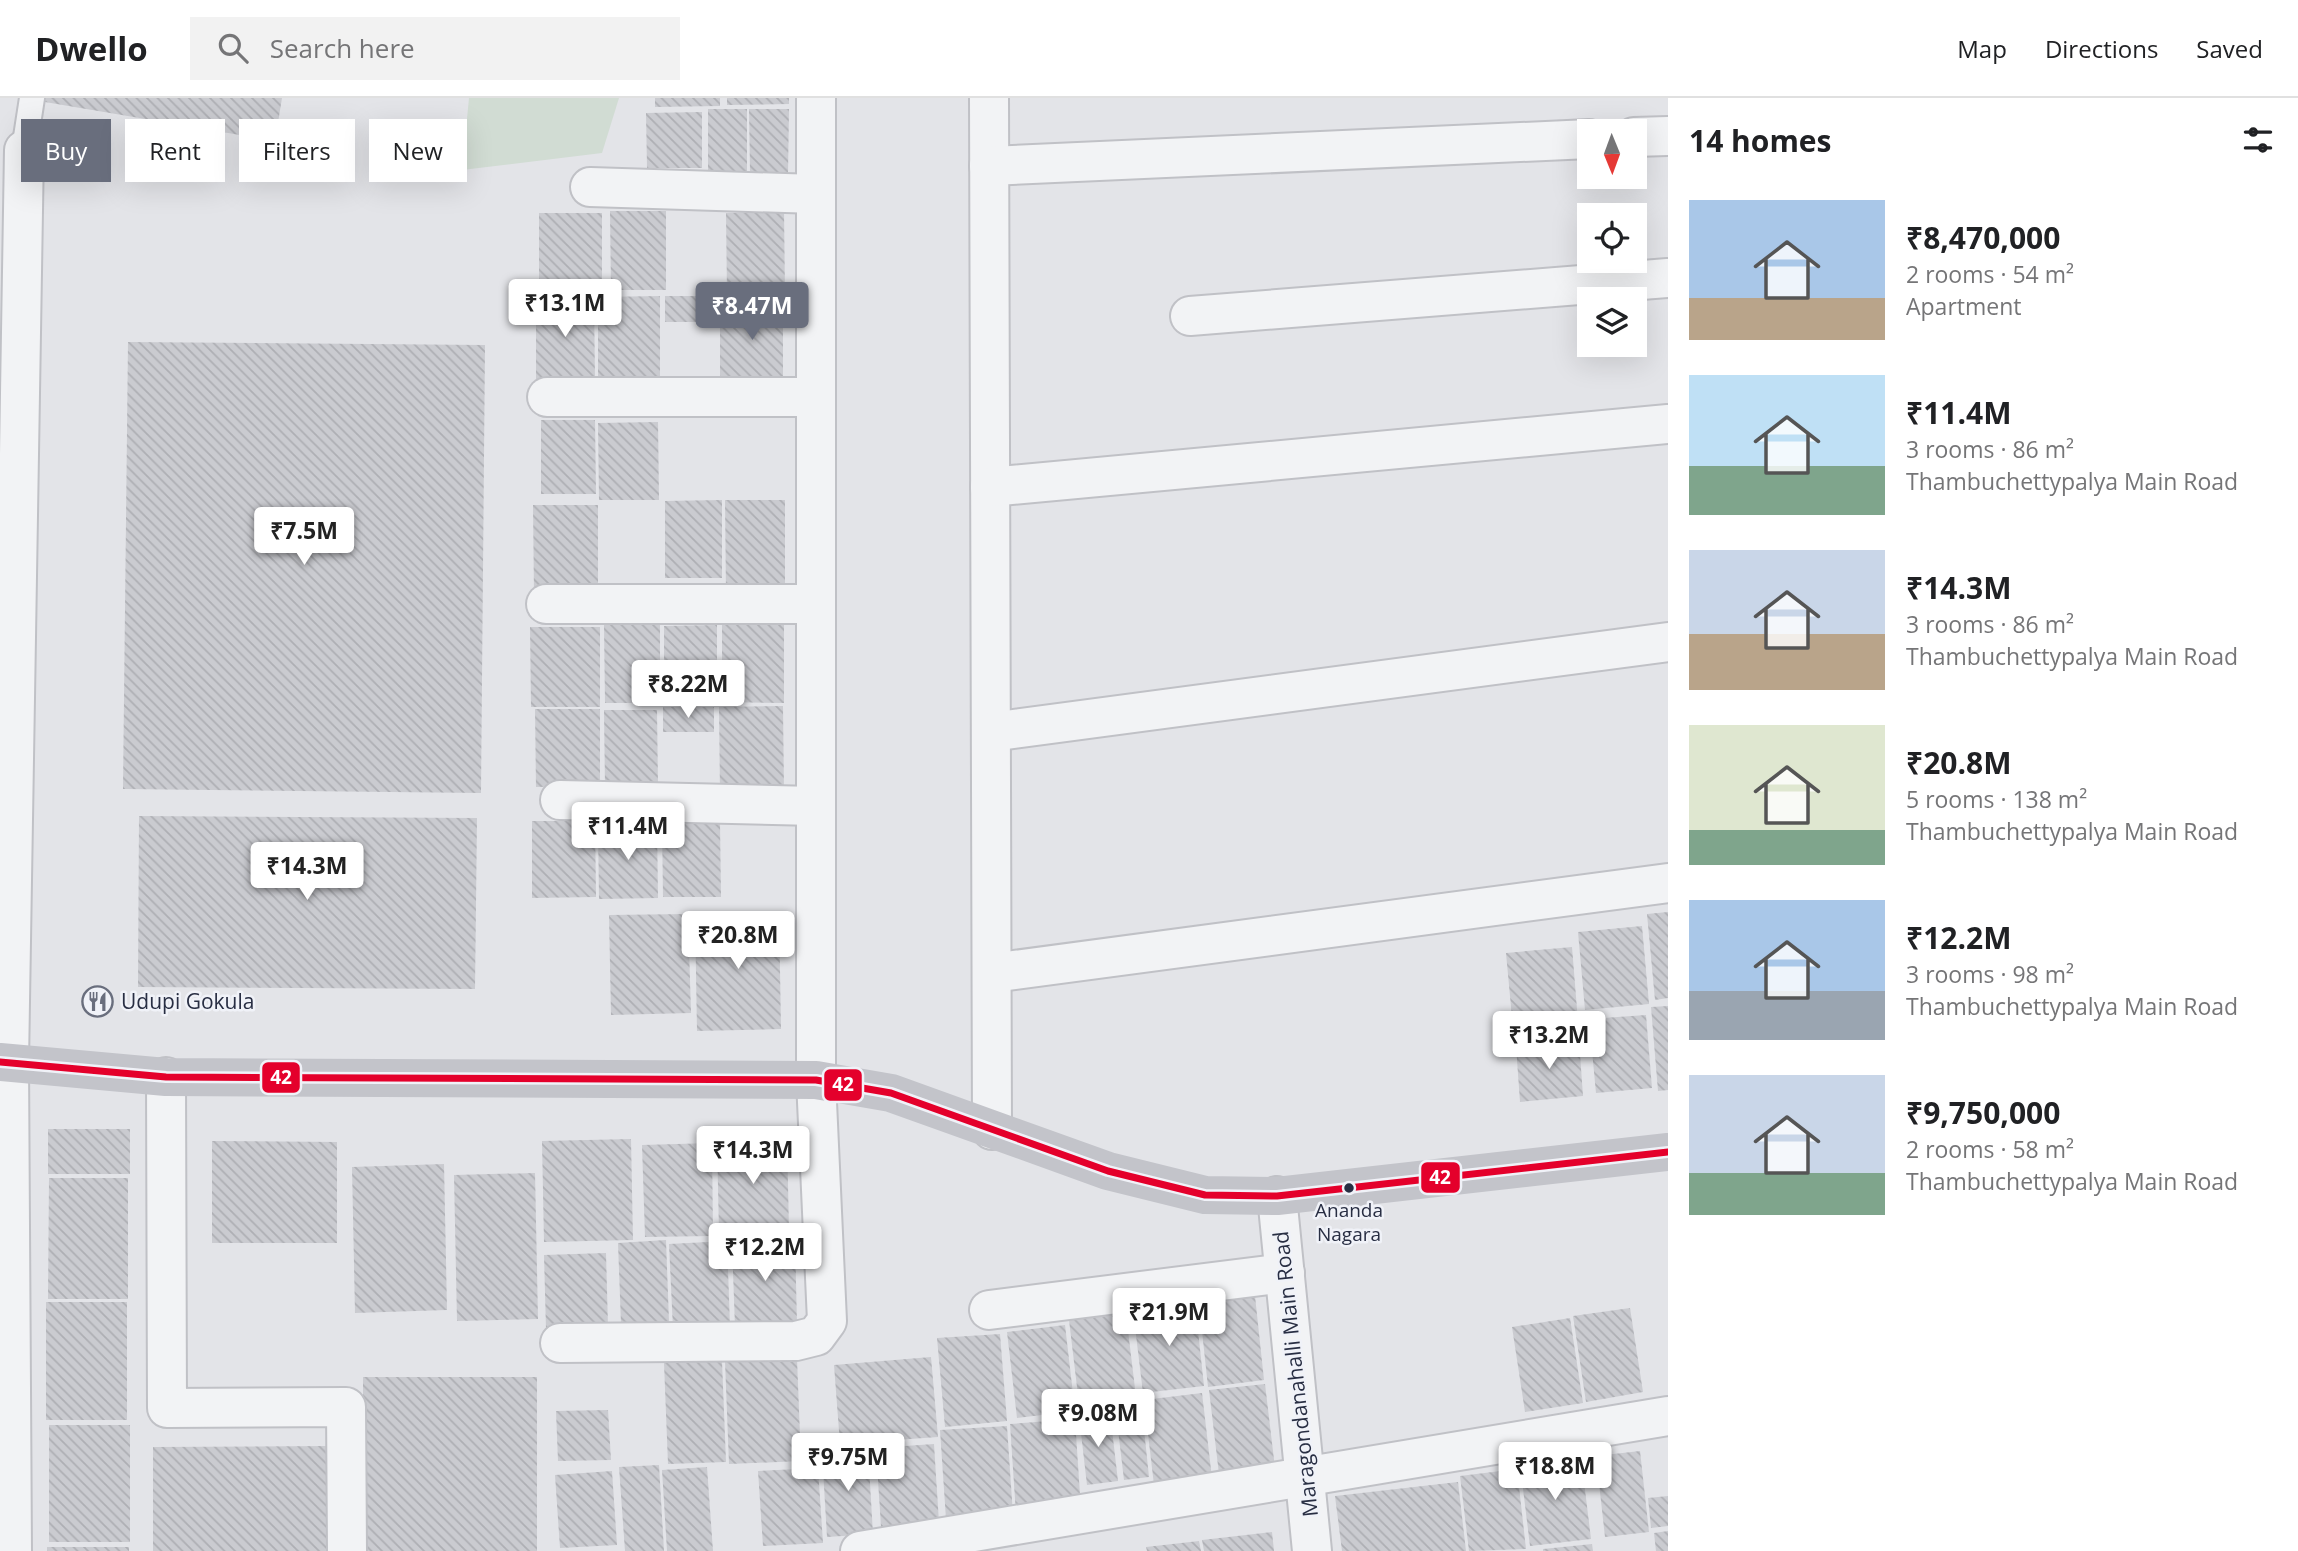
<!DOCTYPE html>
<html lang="en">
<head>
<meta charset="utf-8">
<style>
  body { margin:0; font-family:"Open Sans",sans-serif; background:#f2f2f2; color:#202124; height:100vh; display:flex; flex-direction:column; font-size:26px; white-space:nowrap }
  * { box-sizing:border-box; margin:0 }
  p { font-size:23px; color:#757577 }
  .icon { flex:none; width:38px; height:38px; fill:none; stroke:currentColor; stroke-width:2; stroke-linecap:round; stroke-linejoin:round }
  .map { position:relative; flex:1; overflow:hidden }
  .sheet { display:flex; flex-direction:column; background:#fff; width:630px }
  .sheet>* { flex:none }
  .hud { position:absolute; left:21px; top:21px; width:665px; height:63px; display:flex; gap:14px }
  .needle { width:46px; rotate:179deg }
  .controls { position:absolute; left:1577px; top:21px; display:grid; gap:14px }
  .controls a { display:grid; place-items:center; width:70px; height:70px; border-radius:0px; background:#fff; box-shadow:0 7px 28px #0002; font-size:35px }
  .price { position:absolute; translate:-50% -60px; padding:0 16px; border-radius:7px; background:#fff; color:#222; font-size:23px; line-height:46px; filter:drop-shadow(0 2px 4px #0008) }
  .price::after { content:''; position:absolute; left:50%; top:42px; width:21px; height:16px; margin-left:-10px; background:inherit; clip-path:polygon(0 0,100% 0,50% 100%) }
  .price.current { background:#696e7d; color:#fff }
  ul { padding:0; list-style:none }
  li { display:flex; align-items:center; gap:21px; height:175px; padding:0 21px }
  li span { display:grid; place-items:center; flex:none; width:196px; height:140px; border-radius:0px; color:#555 }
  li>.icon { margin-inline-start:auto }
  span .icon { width:84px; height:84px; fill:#fffc; stroke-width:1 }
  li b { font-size:30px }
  h2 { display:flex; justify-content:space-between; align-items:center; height:84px; padding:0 21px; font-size:30px }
  .tag { padding:0 24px; border-radius:0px; background:#fff; box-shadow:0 7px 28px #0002; font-size:24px; line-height:63px }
  .tag.current { background:#696e7d; color:#fff }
  header { display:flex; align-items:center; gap:42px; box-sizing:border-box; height:98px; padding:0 35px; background:#fff; border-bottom:2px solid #e0e0e0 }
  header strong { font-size:33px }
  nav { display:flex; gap:38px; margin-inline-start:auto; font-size:24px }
  .search { width:490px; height:63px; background:#f2f2f2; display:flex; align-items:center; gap:18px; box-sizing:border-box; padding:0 24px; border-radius:0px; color:#757577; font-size:26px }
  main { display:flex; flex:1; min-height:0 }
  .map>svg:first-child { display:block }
  .grass { fill:#d1dcd3 }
  .building { fill:url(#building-back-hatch) }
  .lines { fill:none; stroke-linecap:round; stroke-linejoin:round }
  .service-casing { stroke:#c0c1c6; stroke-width:28 }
  .minor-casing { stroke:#c0c1c6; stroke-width:42 }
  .tertiary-casing { stroke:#c0c1c6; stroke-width:42 }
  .service { stroke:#f2f3f5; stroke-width:24 }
  .minor { stroke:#f2f3f5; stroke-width:38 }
  .tertiary { stroke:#f2f3f5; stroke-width:38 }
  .secondary { stroke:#c3c4ca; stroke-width:38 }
  .bus-1-casing { stroke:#f0f2f8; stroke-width:12 }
  .bus-1 { stroke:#e4002b; stroke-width:7 }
  .bus-dot { fill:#282e43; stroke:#f0f2f8; stroke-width:2.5 }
  .labels { text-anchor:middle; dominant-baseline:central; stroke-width:5; stroke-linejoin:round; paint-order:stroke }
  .bus-label { font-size:19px; fill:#282e43; stroke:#f0f2f8 }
  .poi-label { font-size:21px; fill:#282e43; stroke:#f0f2f8; text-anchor:start }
  .street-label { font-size:21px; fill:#282e43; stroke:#f0f2f8 }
  .line-badge { stroke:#f0f2f8; stroke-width:2.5 }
  .badge-label { font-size:19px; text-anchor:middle; font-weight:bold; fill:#fff }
</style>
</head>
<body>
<header>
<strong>Dwello</strong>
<div class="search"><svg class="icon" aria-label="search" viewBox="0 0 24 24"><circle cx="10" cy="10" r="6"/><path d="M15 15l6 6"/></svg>Search here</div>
<nav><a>Map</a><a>Directions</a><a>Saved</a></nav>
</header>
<main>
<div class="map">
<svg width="1668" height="1453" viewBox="0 0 1668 1453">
  <defs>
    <pattern id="building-back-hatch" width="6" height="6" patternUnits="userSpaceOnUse" patternTransform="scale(1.75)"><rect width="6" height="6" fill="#cacbd0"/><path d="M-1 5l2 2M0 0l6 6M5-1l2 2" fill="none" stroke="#aeafb4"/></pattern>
  </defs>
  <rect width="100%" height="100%" fill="#e3e4e8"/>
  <!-- grass -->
  <polygon class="grass" points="469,0 619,0 602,55 462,72"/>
  <!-- building -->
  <g class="building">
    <polygon points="46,0 282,0 275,43 45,4"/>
    <polygon points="655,0 720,0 720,8 655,9"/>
    <polygon points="727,0 789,0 789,6 727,7"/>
    <polygon points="708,11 747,11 747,74 708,75"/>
    <polygon points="749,11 789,11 788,76 750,75"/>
    <polygon points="702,14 702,70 647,70 646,15"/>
    <polygon points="610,113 666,113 666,192 611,192"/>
    <polygon points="784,114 785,196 727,196 726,115"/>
    <polygon points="539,115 602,115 602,195 539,196"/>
    <polygon points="660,198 660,283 598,283 598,199"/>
    <rect x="665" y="198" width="49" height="26"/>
    <polygon points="536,199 594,199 595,283 536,283"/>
    <polygon points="783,199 783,289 720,290 720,200"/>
    <polygon points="128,244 485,247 481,695 123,691"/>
    <polygon points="541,322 595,322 596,396 541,396"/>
    <polygon points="658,324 659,402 599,402 598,325"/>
    <polygon points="722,402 722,480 665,480 665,403"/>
    <polygon points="725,402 785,402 785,494 726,495"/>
    <polygon points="533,407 598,407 598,495 534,496"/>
    <polygon points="722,525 784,525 784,605 722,604"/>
    <polygon points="604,527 660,527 660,605 605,605"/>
    <polygon points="717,527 717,604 664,604 664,528"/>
    <polygon points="530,529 600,529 600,609 531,609"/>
    <polygon points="783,608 784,695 720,696 719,609"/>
    <rect x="663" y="609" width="51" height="25"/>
    <polygon points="535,611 600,611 600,688 536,689"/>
    <polygon points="604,612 657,612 658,688 605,688"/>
    <polygon points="139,718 477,720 475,891 138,889"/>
    <polygon points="532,723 595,723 596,799 532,800"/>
    <polygon points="662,725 720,725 721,799 663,799"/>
    <polygon points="657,727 658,800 599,801 598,728"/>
    <polygon points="779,813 781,931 697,933 695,815"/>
    <polygon points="1668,814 1668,900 1655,902 1647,816"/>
    <polygon points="688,816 691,915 611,917 609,817"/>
    <polygon points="1642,828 1649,906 1585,912 1578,834"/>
    <polygon points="1572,849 1579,936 1514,941 1506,855"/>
    <polygon points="1668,908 1668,992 1658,993 1651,909"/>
    <polygon points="1646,917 1652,990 1596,995 1589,921"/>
    <polygon points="1579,942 1583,998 1520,1004 1516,948"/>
    <rect x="48" y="1031" width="82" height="45"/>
    <polygon points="631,1041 633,1142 544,1144 542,1043"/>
    <polygon points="787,1041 789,1133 719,1135 717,1042"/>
    <polygon points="212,1043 337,1044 337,1145 212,1145"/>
    <polygon points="712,1045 713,1138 645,1139 642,1047"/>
    <polygon points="444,1066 447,1212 355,1215 352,1069"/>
    <polygon points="535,1075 538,1221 457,1223 454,1077"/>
    <polygon points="49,1080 128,1080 128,1201 48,1201"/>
    <polygon points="666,1142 669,1224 621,1226 618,1145"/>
    <polygon points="795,1142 797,1226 735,1229 732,1145"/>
    <polygon points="727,1143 730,1228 673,1231 669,1146"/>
    <polygon points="606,1155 608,1229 546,1231 544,1157"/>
    <polygon points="1255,1198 1264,1282 1208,1289 1199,1205"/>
    <rect x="46" y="1204" width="81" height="118"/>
    <polygon points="1195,1205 1204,1288 1143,1295 1133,1212"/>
    <polygon points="1630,1210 1643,1294 1586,1304 1573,1218"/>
    <polygon points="1126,1216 1137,1307 1080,1314 1069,1222"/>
    <polygon points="1570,1220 1583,1305 1525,1314 1512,1229"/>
    <polygon points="1065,1227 1075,1313 1017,1320 1007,1234"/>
    <polygon points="1000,1236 1007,1323 945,1329 937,1240"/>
    <polygon points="931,1259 938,1339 840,1346 834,1267"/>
    <polygon points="797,1261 801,1363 729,1366 725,1263"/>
    <polygon points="722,1263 726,1364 668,1366 664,1265"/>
    <rect x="363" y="1279" width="174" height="174"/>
    <polygon points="1265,1286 1275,1370 1219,1376 1209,1292"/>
    <polygon points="1202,1295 1212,1380 1154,1387 1144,1302"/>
    <polygon points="608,1312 611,1362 558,1363 556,1313"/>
    <polygon points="1142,1312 1149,1379 1124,1382 1116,1315"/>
    <polygon points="1110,1315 1118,1383 1087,1387 1079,1318"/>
    <polygon points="1075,1321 1081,1412 1016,1416 1010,1326"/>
    <rect x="49" y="1327" width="81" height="117"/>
    <polygon points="1007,1328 1013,1417 946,1421 940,1332"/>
    <polygon points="934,1346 939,1425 881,1429 876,1350"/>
    <polygon points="327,1348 327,1453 153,1453 153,1349"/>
    <polygon points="868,1351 873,1436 827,1439 822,1354"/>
    <polygon points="1640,1353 1649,1434 1605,1439 1596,1358"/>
    <polygon points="1581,1359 1591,1441 1530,1448 1520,1366"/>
    <polygon points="659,1367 664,1453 625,1453 619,1369"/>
    <polygon points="707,1369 713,1453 667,1453 662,1372"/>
    <polygon points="818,1370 823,1445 763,1448 758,1373"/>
    <polygon points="1517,1371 1526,1451 1469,1453 1460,1378"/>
    <polygon points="612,1373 617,1447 560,1450 555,1377"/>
    <polygon points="1458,1384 1466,1453 1342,1453 1335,1398"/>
    <polygon points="1668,1398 1668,1428 1651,1430 1648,1400"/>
    <polygon points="1668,1433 1668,1453 1656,1453 1654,1435"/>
    <polygon points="1272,1434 1274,1453 1204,1453 1202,1442"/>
    <polygon points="1199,1443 1201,1453 1147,1453 1146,1449"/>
    <polygon points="1592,1446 1593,1453 1543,1453 1543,1451"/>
    <rect x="47" y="1449" width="82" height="4"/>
  </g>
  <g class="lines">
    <defs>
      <polyline id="service" points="24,52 32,0"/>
      <g id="minor">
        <polyline points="989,0 992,1032"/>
        <polyline points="1634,39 1668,38"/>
        <polyline points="989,68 1589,41"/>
        <polyline points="590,89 816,96"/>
        <polyline points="1190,218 1668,180"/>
        <polyline points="547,299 816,299"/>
        <polyline points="990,389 1668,326"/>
        <polyline points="546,506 816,506"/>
        <polyline points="991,634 1668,544"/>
        <polyline points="560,702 815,708"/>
        <polyline points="992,875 1668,785"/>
        <polyline points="166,979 167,1310 346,1309 347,1453"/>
        <polyline points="989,1212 1285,1175"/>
        <polyline points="560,1245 796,1243 816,1238 827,1223 816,982 816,0"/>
        <polyline points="12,1453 9,965 24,52"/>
        <polyline points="860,1453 1668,1318"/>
      </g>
      <polyline id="tertiary" points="1277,1098 1312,1453"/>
    </defs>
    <!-- service casing -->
    <use href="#service" class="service-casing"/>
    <!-- minor casing -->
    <use href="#minor" class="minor-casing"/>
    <!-- tertiary casing -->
    <use href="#tertiary" class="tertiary-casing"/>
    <!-- service -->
    <use href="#service" class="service"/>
    <!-- minor -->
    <use href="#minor" class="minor"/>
    <!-- tertiary -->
    <use href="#tertiary" class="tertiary"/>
    <!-- secondary -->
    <polyline class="secondary" points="0,964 166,979 816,982 891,995 1108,1073 1205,1097 1277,1098 1668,1054"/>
    <defs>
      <polyline id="bus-1" points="0,964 166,979 816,982 891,995 1108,1073 1205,1097 1277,1098 1668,1054"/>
    </defs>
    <!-- bus-1 casing -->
    <use href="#bus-1" class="bus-1-casing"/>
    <!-- bus-1 -->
    <use href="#bus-1" class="bus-1"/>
  </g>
  <!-- icons -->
  <defs>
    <symbol id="restaurant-ring" viewBox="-11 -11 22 22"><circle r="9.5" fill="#f0f2f8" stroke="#696e7d" stroke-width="1.5"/><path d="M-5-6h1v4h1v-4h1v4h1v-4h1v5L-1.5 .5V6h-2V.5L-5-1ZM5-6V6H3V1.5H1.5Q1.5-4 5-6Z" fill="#696e7d"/></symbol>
  </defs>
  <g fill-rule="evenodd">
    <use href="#restaurant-ring" x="80" y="886" width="35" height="35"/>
  </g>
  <!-- markers -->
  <circle class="bus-dot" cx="1349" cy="1090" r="6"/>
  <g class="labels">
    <!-- bus labels -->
    <g class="bus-label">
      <text x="1349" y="1112">Ananda<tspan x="1349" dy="24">Nagara</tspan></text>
    </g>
    <!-- poi labels -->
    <g class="poi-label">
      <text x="121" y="903">Udupi Gokula</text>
    </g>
    <!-- street labels -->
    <g class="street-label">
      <text transform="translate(1295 1276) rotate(-96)">Maragondanahalli Main Road</text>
    </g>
  </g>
  <g class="line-badge">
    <rect x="261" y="963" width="40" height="33" rx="7" fill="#e4002b"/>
    <rect x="823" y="970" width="40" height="34" rx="7" fill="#e4002b"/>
    <rect x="1420" y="1063" width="41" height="33" rx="7" fill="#e4002b"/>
  </g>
  <g class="badge-label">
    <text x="281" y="986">42</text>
    <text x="843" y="993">42</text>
    <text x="1440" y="1086">42</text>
  </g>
</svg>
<div class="controls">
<a><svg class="needle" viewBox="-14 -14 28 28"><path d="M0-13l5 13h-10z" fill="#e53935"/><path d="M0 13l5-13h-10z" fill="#757577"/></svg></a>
<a><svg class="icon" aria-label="locate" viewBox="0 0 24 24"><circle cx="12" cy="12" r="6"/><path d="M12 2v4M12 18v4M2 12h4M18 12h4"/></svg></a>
<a><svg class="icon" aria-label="layers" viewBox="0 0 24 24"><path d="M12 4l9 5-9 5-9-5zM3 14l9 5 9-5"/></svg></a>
</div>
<b class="price" style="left:565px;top:241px">₹13.1M</b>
<b class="price current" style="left:752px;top:244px">₹8.47M</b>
<b class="price" style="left:304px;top:469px">₹7.5M</b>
<b class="price" style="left:688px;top:622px">₹8.22M</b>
<b class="price" style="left:628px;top:764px">₹11.4M</b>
<b class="price" style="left:307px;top:804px">₹14.3M</b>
<b class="price" style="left:738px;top:873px">₹20.8M</b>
<b class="price" style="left:1549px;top:973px">₹13.2M</b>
<b class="price" style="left:753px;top:1088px">₹14.3M</b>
<b class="price" style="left:765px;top:1185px">₹12.2M</b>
<b class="price" style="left:1169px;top:1250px">₹21.9M</b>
<b class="price" style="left:1098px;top:1351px">₹9.08M</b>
<b class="price" style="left:848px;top:1395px">₹9.75M</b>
<b class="price" style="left:1555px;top:1404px">₹18.8M</b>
<div class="hud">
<a class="tag current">Buy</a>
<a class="tag">Rent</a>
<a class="tag">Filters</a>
<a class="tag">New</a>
</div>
</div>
<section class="sheet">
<h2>14 homes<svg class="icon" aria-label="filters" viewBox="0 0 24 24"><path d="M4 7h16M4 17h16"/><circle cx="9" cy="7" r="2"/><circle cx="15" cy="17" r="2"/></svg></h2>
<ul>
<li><span style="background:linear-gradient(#a9c7e8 70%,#b9a48a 0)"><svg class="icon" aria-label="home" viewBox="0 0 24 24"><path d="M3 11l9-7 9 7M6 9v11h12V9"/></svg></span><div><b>₹8,470,000</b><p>2 rooms · 54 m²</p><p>Apartment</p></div></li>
<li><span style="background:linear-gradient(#bfe0f5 65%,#7fa58c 0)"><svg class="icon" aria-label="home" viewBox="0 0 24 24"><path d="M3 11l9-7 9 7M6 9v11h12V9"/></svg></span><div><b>₹11.4M</b><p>3 rooms · 86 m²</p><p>Thambuchettypalya Main Road</p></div></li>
<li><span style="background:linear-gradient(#c9d6e8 60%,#b9a48a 0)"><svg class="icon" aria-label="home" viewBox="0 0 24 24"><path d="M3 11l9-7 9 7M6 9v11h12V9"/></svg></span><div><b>₹14.3M</b><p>3 rooms · 86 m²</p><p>Thambuchettypalya Main Road</p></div></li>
<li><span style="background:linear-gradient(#dfe7d0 75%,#7fa58c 0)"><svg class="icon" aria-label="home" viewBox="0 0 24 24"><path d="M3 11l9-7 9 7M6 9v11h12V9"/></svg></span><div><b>₹20.8M</b><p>5 rooms · 138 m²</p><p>Thambuchettypalya Main Road</p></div></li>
<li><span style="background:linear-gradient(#a9c7e8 65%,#9aa5b1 0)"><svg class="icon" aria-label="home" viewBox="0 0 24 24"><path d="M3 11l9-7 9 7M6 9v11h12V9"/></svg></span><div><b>₹12.2M</b><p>3 rooms · 98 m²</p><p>Thambuchettypalya Main Road</p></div></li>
<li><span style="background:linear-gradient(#c9d6e8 70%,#7fa58c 0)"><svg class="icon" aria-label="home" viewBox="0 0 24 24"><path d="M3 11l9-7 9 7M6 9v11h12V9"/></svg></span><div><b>₹9,750,000</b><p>2 rooms · 58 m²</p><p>Thambuchettypalya Main Road</p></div></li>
</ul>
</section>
</main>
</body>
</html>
